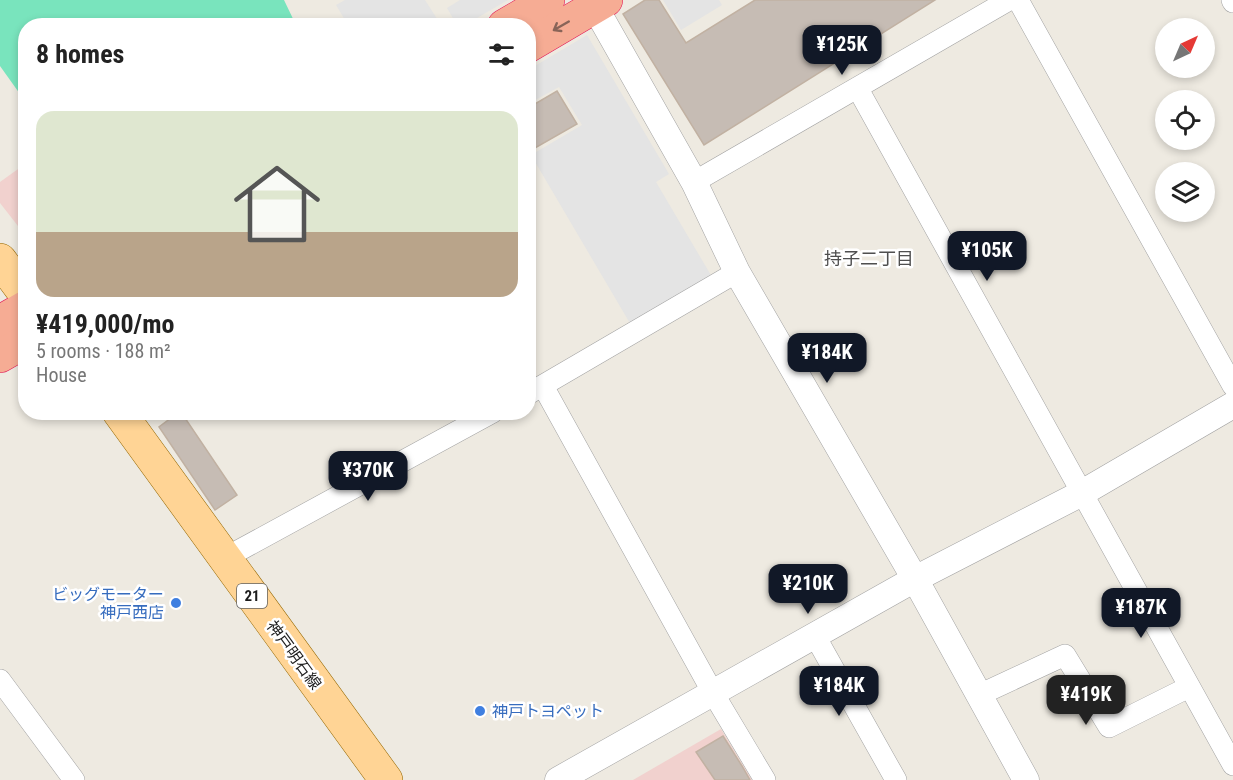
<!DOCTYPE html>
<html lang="en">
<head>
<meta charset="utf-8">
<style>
  body { margin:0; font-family:"Roboto Condensed","Noto Sans JP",sans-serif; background:#f6f6f6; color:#222; height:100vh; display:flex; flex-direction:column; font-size:22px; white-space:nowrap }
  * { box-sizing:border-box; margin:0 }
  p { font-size:20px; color:#767676 }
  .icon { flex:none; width:33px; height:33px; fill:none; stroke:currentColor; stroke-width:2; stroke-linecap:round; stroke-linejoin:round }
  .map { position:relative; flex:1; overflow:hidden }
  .panel { position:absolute; left:18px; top:18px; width:518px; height:402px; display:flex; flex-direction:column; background:#fff; border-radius:24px; box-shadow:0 3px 9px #0003 }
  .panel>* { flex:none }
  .needle { width:39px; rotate:44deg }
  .buttons { position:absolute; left:1155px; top:18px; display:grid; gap:12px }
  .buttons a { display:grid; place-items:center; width:60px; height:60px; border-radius:50%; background:#fff; box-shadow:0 3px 9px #0003; font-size:30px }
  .price { position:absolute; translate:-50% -51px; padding:0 14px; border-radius:12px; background:#111827; color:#fff; font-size:20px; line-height:39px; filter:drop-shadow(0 2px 3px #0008) }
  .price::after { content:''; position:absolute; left:50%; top:36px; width:18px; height:14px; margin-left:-9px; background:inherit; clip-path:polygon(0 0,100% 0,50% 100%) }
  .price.active { background:#222; color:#fff }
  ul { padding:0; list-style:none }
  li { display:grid; align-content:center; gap:12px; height:318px; padding:0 18px }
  li span { display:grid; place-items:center; height:186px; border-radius:18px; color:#555 }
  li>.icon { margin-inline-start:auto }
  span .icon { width:108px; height:108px; fill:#fffc; stroke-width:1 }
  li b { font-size:26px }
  h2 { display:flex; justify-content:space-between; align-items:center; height:72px; padding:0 18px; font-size:26px }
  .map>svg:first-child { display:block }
  .commercial { fill:#f1d1ce }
  .pitch { fill:#79e4bd }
  .parking { fill:#e4e4e4 }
  .building { fill:#c6bcb4; stroke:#c1b1a2; stroke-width:1.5 }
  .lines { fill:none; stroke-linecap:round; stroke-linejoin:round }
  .minor-casing { stroke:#a3a3a3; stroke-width:22 }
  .tertiary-casing { stroke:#a3a3a3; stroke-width:27 }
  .primary-casing { stroke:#946700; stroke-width:34 }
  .trunk-casing { stroke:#e21858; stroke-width:34 }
  .minor { stroke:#fff; stroke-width:21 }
  .tertiary { stroke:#fff; stroke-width:26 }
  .primary { stroke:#ffd495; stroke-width:33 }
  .trunk { stroke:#f6ac94; stroke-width:33 }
  .oneway { stroke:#896458 }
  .shop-dot { fill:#3f7fe0; stroke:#fff; stroke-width:2 }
  .labels { text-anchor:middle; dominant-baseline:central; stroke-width:5; stroke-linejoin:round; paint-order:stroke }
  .shield { fill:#fff; stroke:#606060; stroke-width:1.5 }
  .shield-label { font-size:15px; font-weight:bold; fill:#1c1c1c }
  .shop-label { font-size:16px; fill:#366cbe; stroke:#fff; text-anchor:end }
  .street-label { font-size:16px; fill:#1c1c1c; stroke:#fff }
  .neighbourhood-label { font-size:18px; fill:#4f4f4f; stroke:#fff }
</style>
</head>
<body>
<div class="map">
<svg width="1233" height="780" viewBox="0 0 1233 780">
  <rect width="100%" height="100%" fill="#eeeae1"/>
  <!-- commercial -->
  <g class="commercial">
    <polygon points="25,164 25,235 0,203 0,182"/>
    <polygon points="721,729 752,780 633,780"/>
  </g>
  <!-- pitch -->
  <polygon class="pitch" points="0,0 284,0 296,25 26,26 25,101 0,66"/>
  <!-- parking -->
  <g class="parking">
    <polygon points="345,0 425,0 441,25 348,25 336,5"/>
    <polygon points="460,0 508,0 465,25 457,25 447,8"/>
    <polygon points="663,0 719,0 722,5 681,30"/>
    <polygon points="587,35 669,174 656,182 712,277 631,325 531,155 582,125 559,87 528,104 528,70"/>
  </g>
  <!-- building -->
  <g class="building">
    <polygon points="645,0 659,0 686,43 755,0 935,0 704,145 623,14"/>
    <polygon points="557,91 577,124 528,152 528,108"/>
    <polygon points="179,412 181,412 237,495 215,510 159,427"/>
    <polygon points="723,736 742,766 750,780 715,780 696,752"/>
  </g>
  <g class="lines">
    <defs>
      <g id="minor">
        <polyline points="1018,0 1233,386"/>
        <polyline points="1232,0 1233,2"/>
        <polyline points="858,89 1233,765"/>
        <polyline points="694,182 1009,0"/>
        <polyline points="543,386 713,693 765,780"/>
        <polyline points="528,394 737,272"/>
        <polyline points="225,558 493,412"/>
        <polyline points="815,636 896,780"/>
        <polyline points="0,680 74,780"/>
        <polyline points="979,695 1065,655 1109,727 1189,687"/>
      </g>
      <g id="tertiary">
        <polyline points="591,0 694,182 737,272 915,579 1026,780"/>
        <polyline points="558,780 915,579 1082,493 1233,405"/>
      </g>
      <g id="primary">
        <polyline points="0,260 26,295"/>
        <polyline points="119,412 386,780"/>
      </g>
      <g id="trunk">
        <polyline points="504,26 548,0"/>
        <polyline points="528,46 606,0"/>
        <polyline points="0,322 26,307"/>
        <polyline points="0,356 26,341"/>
      </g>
    </defs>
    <!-- minor casing -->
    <use href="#minor" class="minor-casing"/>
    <!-- tertiary casing -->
    <use href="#tertiary" class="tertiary-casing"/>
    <!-- primary casing -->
    <use href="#primary" class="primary-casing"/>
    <!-- trunk casing -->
    <use href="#trunk" class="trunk-casing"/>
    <!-- minor -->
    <use href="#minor" class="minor"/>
    <!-- tertiary -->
    <use href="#tertiary" class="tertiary"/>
    <!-- primary -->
    <use href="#primary" class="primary"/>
    <!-- trunk -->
    <use href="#trunk" class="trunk"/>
  </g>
  <!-- one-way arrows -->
  <defs><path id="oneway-shaft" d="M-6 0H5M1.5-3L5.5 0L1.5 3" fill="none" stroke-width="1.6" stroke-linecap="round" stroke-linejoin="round" transform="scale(1.5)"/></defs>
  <use class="oneway" href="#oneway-shaft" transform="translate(561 26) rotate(150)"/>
  <!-- markers -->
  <g class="shop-dot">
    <circle cx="176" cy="603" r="6"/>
    <circle cx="480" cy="711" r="6"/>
  </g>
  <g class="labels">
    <!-- shield labels -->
    <rect class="shield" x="237" y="584" width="30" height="24" rx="4.5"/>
    <g class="shield-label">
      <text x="252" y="596">21</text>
    </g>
    <!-- shop labels -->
    <g class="shop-label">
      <text x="164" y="594">ビッグモーター<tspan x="164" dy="18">神戸西店</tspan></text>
      <text x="492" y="711" text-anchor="start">神戸トヨペット</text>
    </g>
    <!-- street labels -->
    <g class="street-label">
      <text transform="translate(294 655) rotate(54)">神戸明石線</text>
    </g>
    <!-- neighbourhood labels -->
    <g class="neighbourhood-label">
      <text x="869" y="258">持子二丁目</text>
    </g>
  </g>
</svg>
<div class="buttons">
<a><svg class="needle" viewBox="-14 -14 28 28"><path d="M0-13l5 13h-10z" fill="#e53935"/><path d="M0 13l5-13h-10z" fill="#767676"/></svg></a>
<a><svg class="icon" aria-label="locate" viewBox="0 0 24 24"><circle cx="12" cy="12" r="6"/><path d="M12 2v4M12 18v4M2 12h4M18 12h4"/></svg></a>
<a><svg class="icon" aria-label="layers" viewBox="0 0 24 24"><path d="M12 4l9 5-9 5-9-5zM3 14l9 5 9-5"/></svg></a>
</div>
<b class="price" style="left:842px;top:76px">¥125K</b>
<b class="price" style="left:987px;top:282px">¥105K</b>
<b class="price" style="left:827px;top:384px">¥184K</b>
<b class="price" style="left:368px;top:502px">¥370K</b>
<b class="price" style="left:808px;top:615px">¥210K</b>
<b class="price" style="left:1141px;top:639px">¥187K</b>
<b class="price" style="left:839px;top:717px">¥184K</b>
<b class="price active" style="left:1086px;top:726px">¥419K</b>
<section class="panel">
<h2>8 homes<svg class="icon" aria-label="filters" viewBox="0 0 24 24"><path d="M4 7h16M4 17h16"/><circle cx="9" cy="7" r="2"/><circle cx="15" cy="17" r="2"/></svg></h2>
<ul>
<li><span style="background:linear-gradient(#dfe7d0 65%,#b9a48a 0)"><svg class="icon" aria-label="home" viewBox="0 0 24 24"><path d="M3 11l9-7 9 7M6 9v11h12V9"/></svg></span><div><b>¥419,000/mo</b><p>5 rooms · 188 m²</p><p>House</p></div></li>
</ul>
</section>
</div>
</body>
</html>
